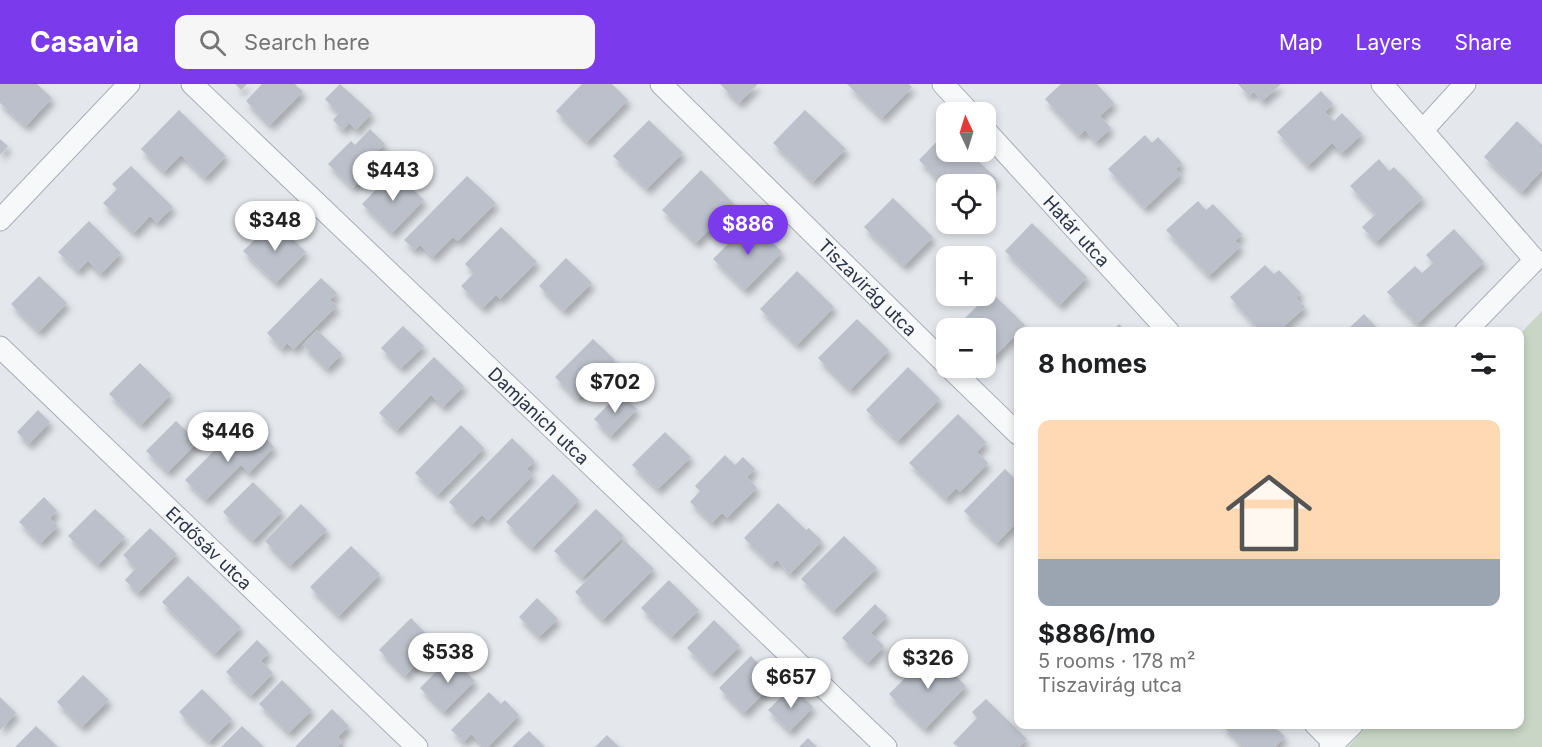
<!DOCTYPE html>
<html lang="en">
<head>
<meta charset="utf-8">
<style>
  body { margin:0; font-family:Inter,sans-serif; background:#f6f6f6; color:#202124; height:100vh; display:flex; flex-direction:column; font-size:22px; white-space:nowrap }
  * { box-sizing:border-box; margin:0 }
  p { font-size:20px; color:#757577 }
  .icon { flex:none; width:33px; height:33px; fill:none; stroke:currentColor; stroke-width:2; stroke-linecap:round; stroke-linejoin:round }
  .map { position:relative; flex:1; overflow:hidden }
  .details { position:absolute; left:1014px; top:243px; width:510px; height:402px; display:flex; flex-direction:column; background:#fff; border-radius:12px; box-shadow:0 3px 9px #0003 }
  .details>* { flex:none }
  .needle { width:39px; rotate:356deg }
  .controls { position:absolute; left:936px; top:18px; display:grid; gap:12px }
  .controls a { display:grid; place-items:center; width:60px; height:60px; border-radius:12px; background:#fff; box-shadow:0 3px 9px #0003; font-size:30px }
  .price { position:absolute; translate:-50% -51px; padding:0 14px; border-radius:21px; background:#fff; color:#222; font-size:20px; line-height:39px; filter:drop-shadow(0 2px 3px #0008) }
  .price::after { content:''; position:absolute; left:50%; top:36px; width:18px; height:14px; margin-left:-9px; background:inherit; clip-path:polygon(0 0,100% 0,50% 100%) }
  .price.active { background:#7c3aed; color:#fff }
  ul { padding:0; list-style:none }
  li { display:grid; align-content:center; gap:12px; height:318px; padding:0 24px }
  li span { display:grid; place-items:center; height:186px; border-radius:12px; color:#555 }
  li>.icon { margin-inline-start:auto }
  span .icon { width:108px; height:108px; fill:#fffc; stroke-width:1 }
  li b { font-size:26px }
  h2 { display:flex; justify-content:space-between; align-items:center; height:72px; padding:0 24px; font-size:26px }
  header { display:flex; align-items:center; gap:36px; box-sizing:border-box; height:84px; padding:0 30px; background:#7c3aed; color:#fff }
  header strong { font-size:28px }
  nav { display:flex; gap:33px; margin-inline-start:auto; font-size:21px }
  .search { width:420px; height:54px; background:#f6f6f6; display:flex; align-items:center; gap:15px; box-sizing:border-box; padding:0 21px; border-radius:12px; color:#757577; font-size:22px }
  .map>svg:first-child { display:block }
  .green { fill:#c9d6c5 }
  .building { fill:#bbc0ca; filter:url(#shadow) }
  .lines { fill:none; stroke-linecap:round; stroke-linejoin:round }
  .street-casing { stroke:#a9aeb7; stroke-width:23 }
  .street { stroke:#f7f8fa; stroke-width:21 }
  .labels { text-anchor:middle; dominant-baseline:central; stroke-width:5; stroke-linejoin:round; paint-order:stroke }
  .street-label { font-size:18px; fill:#2b3445; stroke:#f4f6f9 }
</style>
</head>
<body>
<header>
<strong>Casavia</strong>
<div class="search"><svg class="icon" aria-label="search" viewBox="0 0 24 24"><circle cx="10" cy="10" r="6"/><path d="M15 15l6 6"/></svg>Search here</div>
<nav><a>Map</a><a>Layers</a><a>Share</a></nav>
</header>
<div class="map">
<svg width="1542" height="663" viewBox="0 0 1542 663">
  <defs>
    <filter id="shadow"><feDropShadow dx="3.5" dy="6" stdDeviation="3" flood-color="#0004"/></filter>
  </defs>
  <rect width="100%" height="100%" fill="#e4e7ec"/>
  <!-- green -->
  <polygon class="green" points="1542,227 1542,663 1348,663 1368,641 1520,640 1520,250"/>
  <!-- building -->
  <g class="building">
    <polygon points="0,0 37,0 52,14 26,42 0,19"/>
    <polygon points="235,0 247,0 241,6"/>
    <polygon points="262,0 295,0 303,8 270,41 246,17"/>
    <polygon points="340,0 372,29 356,46 349,39 343,46 333,36 339,29 325,15"/>
    <polygon points="582,0 612,0 628,16 587,58 556,27"/>
    <polygon points="720,0 758,0 739,19"/>
    <polygon points="847,0 909,0 912,3 882,34"/>
    <polygon points="1061,0 1097,0 1114,19 1100,32 1111,44 1096,58 1085,46 1079,52 1045,15"/>
    <polygon points="1238,0 1281,0 1262,17 1254,7 1249,12"/>
    <polygon points="1321,7 1333,20 1325,28 1334,37 1342,29 1362,50 1342,69 1332,59 1308,82 1277,48"/>
    <polygon points="179,26 226,72 205,94 181,71 164,88 141,65"/>
    <polygon points="805,26 846,65 813,98 773,59"/>
    <polygon points="649,36 683,69 647,105 613,72"/>
    <polygon points="1517,37 1542,61 1542,86 1522,108 1484,73"/>
    <polygon points="370,45 385,60 370,75 376,81 353,104 328,80 351,57 355,61"/>
    <polygon points="946,48 946,68 969,68 997,95 986,106 986,100 946,100 946,103 919,76"/>
    <polygon points="1145,51 1152,59 1158,53 1182,79 1176,85 1181,90 1145,124 1108,85"/>
    <polygon points="0,55 8,62 0,71"/>
    <polygon points="1379,75 1389,87 1394,83 1423,114 1376,158 1362,143 1376,130 1350,102"/>
    <polygon points="131,82 173,123 157,139 150,132 134,149 103,119 117,105 112,100"/>
    <polygon points="701,86 734,120 696,159 662,126"/>
    <polygon points="394,87 424,116 392,149 362,120"/>
    <polygon points="467,92 496,119 458,157 453,153 433,173 420,161 415,166 404,156"/>
    <polygon points="893,114 933,153 904,182 864,143"/>
    <polygon points="1198,117 1206,126 1213,120 1242,150 1235,157 1241,162 1209,192 1166,146"/>
    <polygon points="89,137 121,169 101,190 88,177 78,187 58,168"/>
    <polygon points="274,137 306,168 276,199 243,167"/>
    <polygon points="751,137 782,168 745,206 713,175"/>
    <polygon points="1032,139 1087,193 1060,221 1005,167"/>
    <polygon points="501,143 537,178 500,215 496,211 483,224 461,202 474,189 465,180"/>
    <polygon points="1454,145 1484,178 1417,240 1387,208 1415,182 1422,189 1433,179 1426,171"/>
    <polygon points="566,174 592,199 564,227 539,202"/>
    <polygon points="1265,181 1274,190 1279,186 1301,209 1296,214 1305,223 1278,248 1261,248 1230,213"/>
    <polygon points="797,187 834,223 797,261 760,225"/>
    <polygon points="39,192 67,219 39,248 11,220"/>
    <polygon points="321,194 337,209 330,216 337,222 294,265 287,259 282,265 267,249"/>
    <polygon points="991,208 1025,241 992,275 986,268 986,244 962,244 958,241"/>
    <polygon points="1364,230 1381,248 1345,248"/>
    <polygon points="857,235 889,266 850,306 818,274"/>
    <polygon points="1119,240 1127,248 1111,248"/>
    <polygon points="403,242 424,262 401,284 381,264"/>
    <polygon points="317,246 342,270 327,285 303,261"/>
    <polygon points="593,255 615,276 577,315 555,293"/>
    <polygon points="434,273 464,302 443,323 431,311 397,346 379,329"/>
    <polygon points="140,279 171,310 141,341 109,310"/>
    <polygon points="908,283 940,315 898,357 866,326"/>
    <polygon points="620,309 637,325 611,352 594,335"/>
    <polygon points="38,326 50,338 29,360 17,348"/>
    <polygon points="958,330 986,358 977,368 988,379 960,408 956,404 946,415 909,379"/>
    <polygon points="176,337 198,358 168,388 146,367"/>
    <polygon points="461,341 484,364 438,411 415,389"/>
    <polygon points="256,345 274,363 249,389 241,381 206,416 185,396 227,354 238,365"/>
    <polygon points="665,348 691,373 658,405 632,381"/>
    <polygon points="512,354 535,377 527,385 533,391 488,437 482,431 472,441 449,418"/>
    <polygon points="725,371 735,381 743,373 755,385 747,393 757,404 727,434 722,429 712,439 690,418 700,407 695,402"/>
    <polygon points="1005,385 1018,398 1018,437 997,459 964,427"/>
    <polygon points="553,390 579,416 532,464 506,438"/>
    <polygon points="253,398 282,427 253,457 223,428"/>
    <polygon points="44,413 57,427 50,434 58,442 41,459 19,438"/>
    <polygon points="778,419 806,446 809,444 822,457 790,490 777,476 772,481 744,454"/>
    <polygon points="301,420 327,446 290,482 265,457"/>
    <polygon points="95,425 125,453 98,481 68,452"/>
    <polygon points="596,425 624,452 582,494 554,467"/>
    <polygon points="150,444 177,470 138,509 125,496 136,484 123,471"/>
    <polygon points="844,452 877,484 834,527 801,495"/>
    <polygon points="625,457 654,485 603,536 575,508"/>
    <polygon points="351,462 380,490 339,532 310,503"/>
    <polygon points="188,492 241,543 215,570 162,518"/>
    <polygon points="669,496 699,526 672,553 641,524"/>
    <polygon points="537,514 558,535 539,553 519,533"/>
    <polygon points="875,520 887,532 871,549 884,562 868,579 842,554"/>
    <polygon points="411,534 436,560 405,592 379,566"/>
    <polygon points="714,536 740,562 712,590 687,564"/>
    <polygon points="257,556 269,568 261,577 273,589 251,612 226,588"/>
    <polygon points="931,568 966,602 925,645 889,610"/>
    <polygon points="751,572 776,597 744,629 719,604"/>
    <polygon points="451,573 475,597 444,628 420,604"/>
    <polygon points="83,591 109,616 82,643 57,618"/>
    <polygon points="282,596 312,626 289,649 259,620"/>
    <polygon points="792,602 813,623 790,647 768,626"/>
    <polygon points="202,605 232,635 209,658 179,628"/>
    <polygon points="489,608 501,620 505,616 519,631 488,663 484,663 471,650 464,658 451,646"/>
    <polygon points="0,613 16,629 0,646"/>
    <polygon points="986,615 1027,655 1019,663 958,663 953,659 977,634 972,628"/>
    <polygon points="332,625 349,642 338,653 342,658 337,663 295,663"/>
    <polygon points="1221,640 1272,640 1285,653 1275,663 1244,663"/>
    <polygon points="36,642 58,663 15,663"/>
    <polygon points="242,642 264,663 221,663"/>
    <polygon points="529,647 545,663 512,663"/>
    <polygon points="607,651 619,663 595,663"/>
    <polygon points="808,654 817,663 799,663"/>
  </g>
  <g class="lines">
    <defs>
      <g id="street">
        <path id="s1" d="M192,0l694,663"/>
        <path id="s2" d="M661,0l285,280"/>
        <polyline points="943,0 969,28"/>
        <polyline points="1382,0 1535,176 1465,248"/>
        <polyline points="1423,46 1465,0"/>
        <path id="s3" d="M986,47l183,201"/>
        <polyline points="0,136 129,0"/>
        <path id="s4" d="M0,263l417,400"/>
        <polyline points="950,284 1018,350"/>
        <polyline points="1315,640 1334,659"/>
        <polyline points="1330,663 1353,640"/>
      </g>
    </defs>
    <!-- street casing -->
    <use href="#street" class="street-casing"/>
    <!-- street -->
    <use href="#street" class="street"/>
  </g>
  <g class="labels">
    <!-- street labels -->
    <g class="street-label">
      <text stroke="none"><textPath href="#s3" startOffset="135">Határ utca</textPath></text>
      <text stroke="none"><textPath href="#s2" startOffset="290">Tiszavirág utca</textPath></text>
      <text stroke="none"><textPath href="#s1" startOffset="480">Damjanich utca</textPath></text>
      <text stroke="none"><textPath href="#s4" startOffset="290">Erdősáv utca</textPath></text>
    </g>
  </g>
</svg>
<div class="controls">
<a><svg class="needle" viewBox="-14 -14 28 28"><path d="M0-13l5 13h-10z" fill="#e53935"/><path d="M0 13l5-13h-10z" fill="#757577"/></svg></a>
<a><svg class="icon" aria-label="locate" viewBox="0 0 24 24"><circle cx="12" cy="12" r="6"/><path d="M12 2v4M12 18v4M2 12h4M18 12h4"/></svg></a>
<a>+</a>
<a>−</a>
</div>
<b class="price" style="left:393px;top:118px">$443</b>
<b class="price" style="left:275px;top:168px">$348</b>
<b class="price active" style="left:748px;top:172px">$886</b>
<b class="price" style="left:615px;top:330px">$702</b>
<b class="price" style="left:228px;top:379px">$446</b>
<b class="price" style="left:448px;top:600px">$538</b>
<b class="price" style="left:928px;top:606px">$326</b>
<b class="price" style="left:791px;top:625px">$657</b>
<section class="details">
<h2>8 homes<svg class="icon" aria-label="filters" viewBox="0 0 24 24"><path d="M4 7h16M4 17h16"/><circle cx="9" cy="7" r="2"/><circle cx="15" cy="17" r="2"/></svg></h2>
<ul>
<li><span style="background:linear-gradient(#ffd9b3 75%,#9aa5b1 0)"><svg class="icon" aria-label="home" viewBox="0 0 24 24"><path d="M3 11l9-7 9 7M6 9v11h12V9"/></svg></span><div><b>$886/mo</b><p>5 rooms · 178 m²</p><p>Tiszavirág utca</p></div></li>
</ul>
</section>
</div>
</body>
</html>
